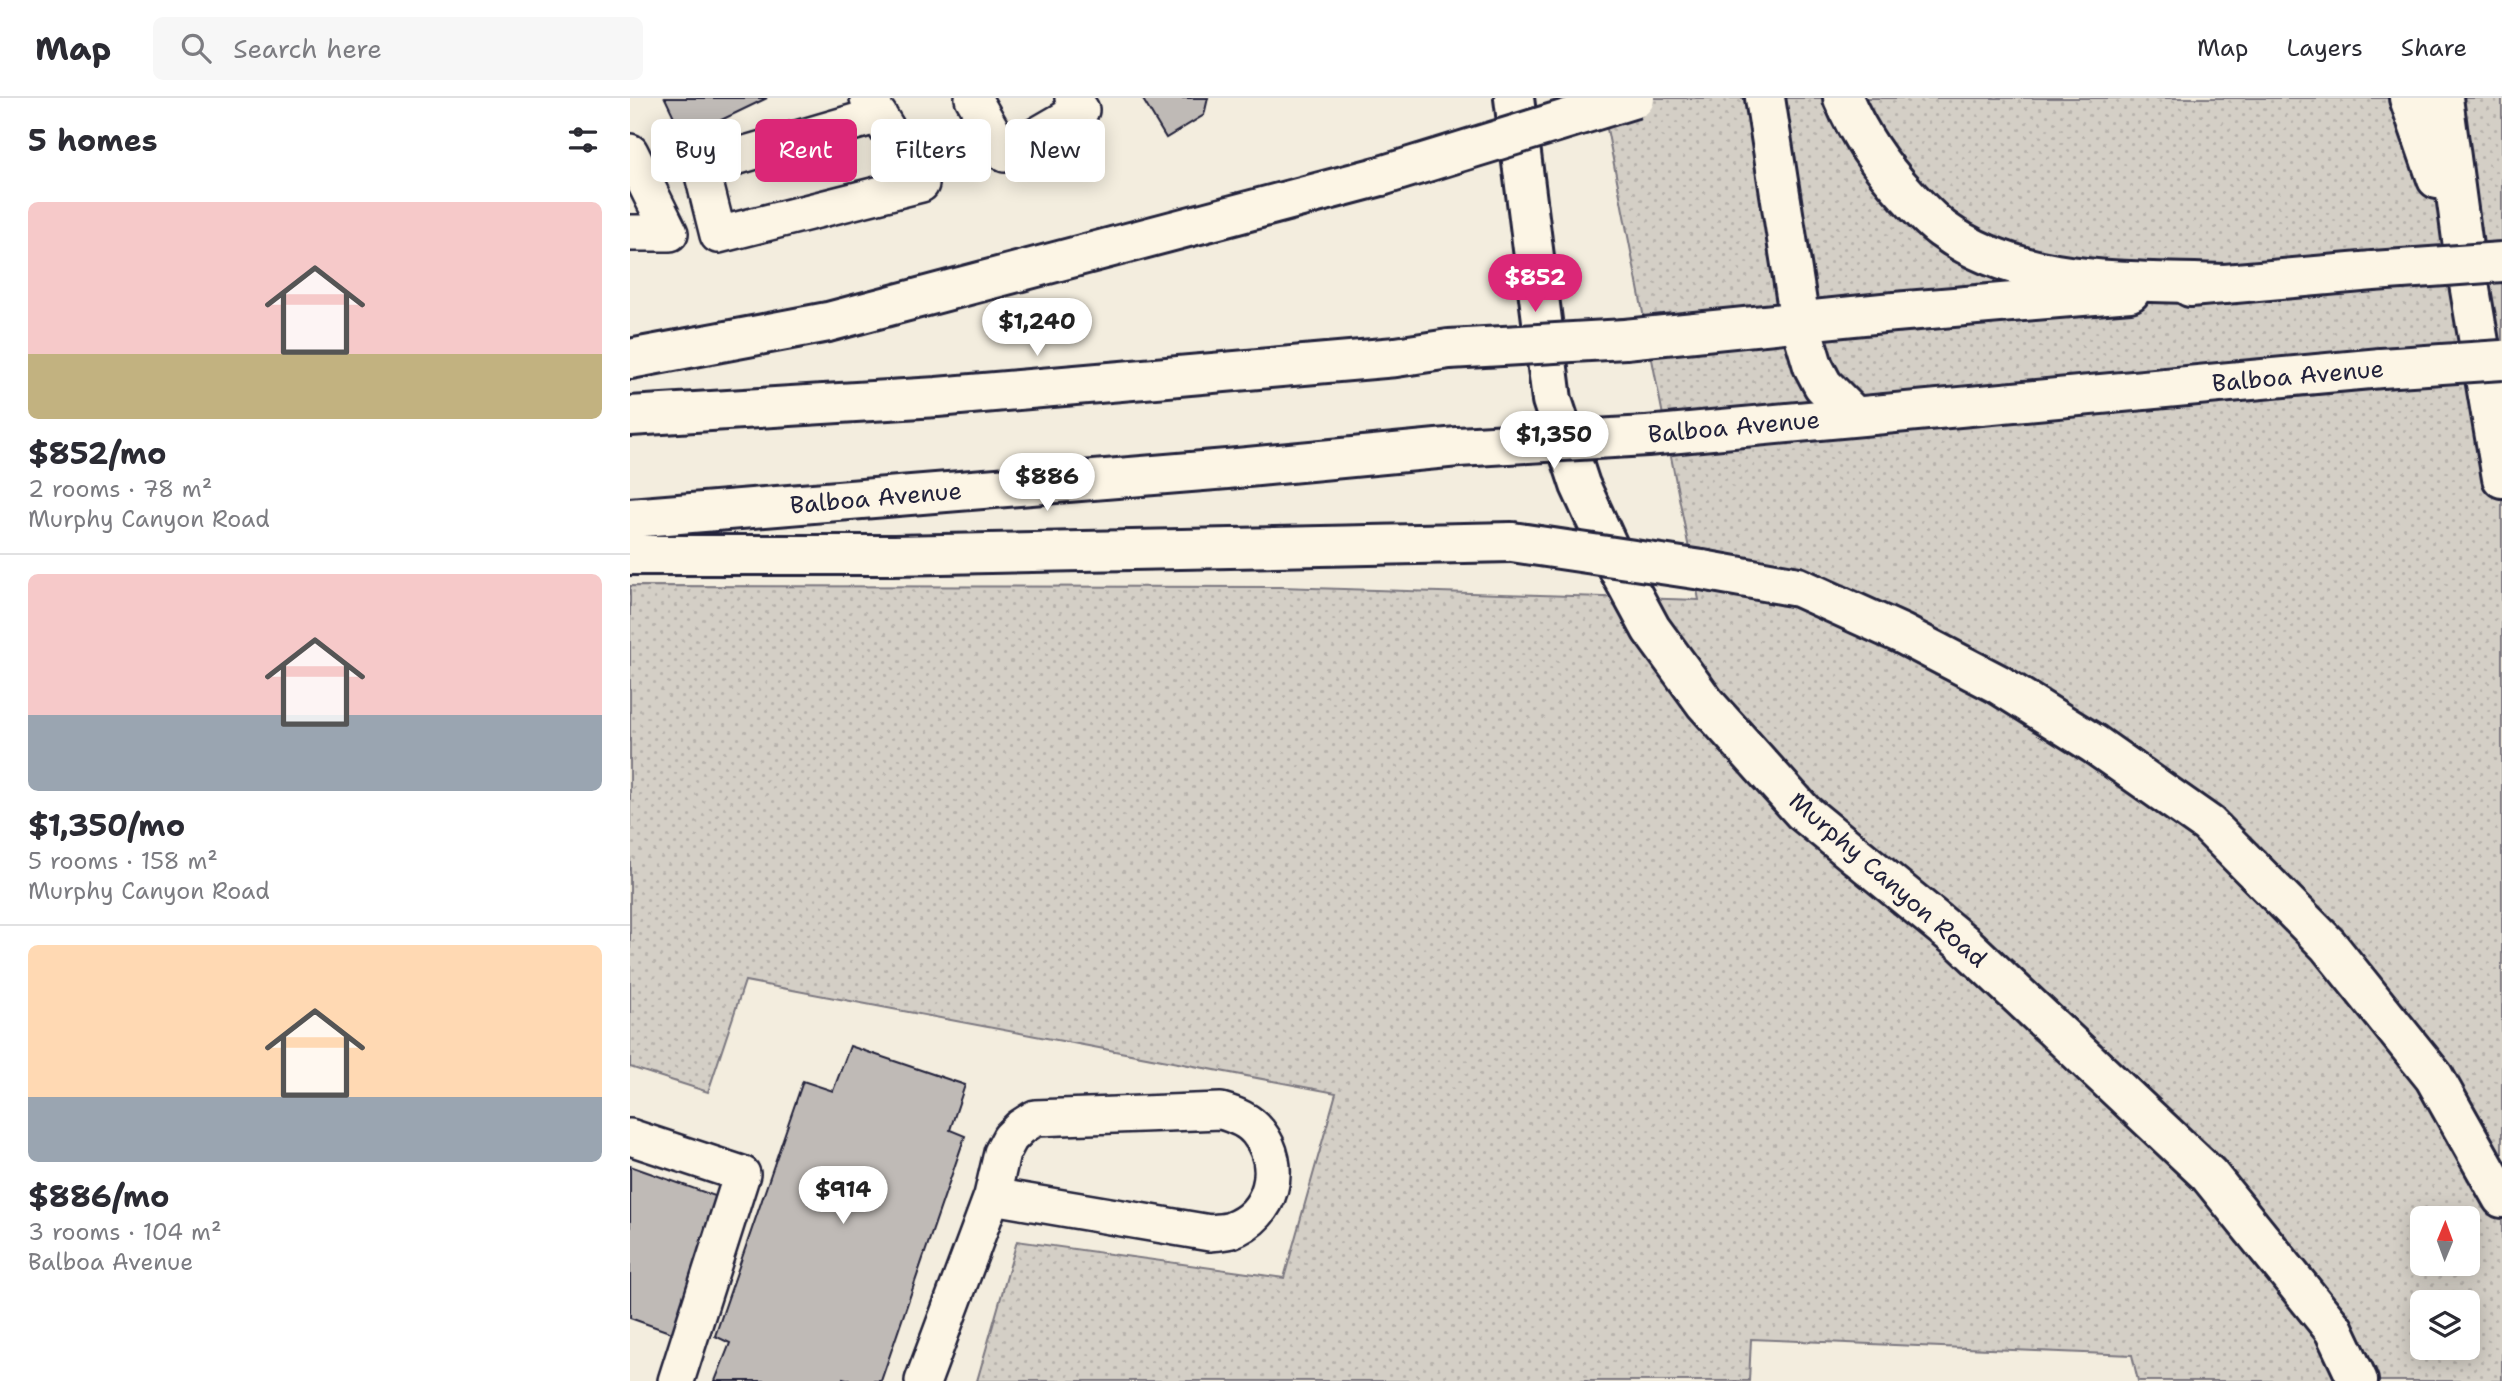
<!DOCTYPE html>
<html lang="en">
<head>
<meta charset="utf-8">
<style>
  body { margin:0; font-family:"Shantell Sans",sans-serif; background:#f7f7f7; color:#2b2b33; height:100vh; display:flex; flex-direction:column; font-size:26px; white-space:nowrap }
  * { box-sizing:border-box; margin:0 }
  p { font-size:23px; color:#7c7c81 }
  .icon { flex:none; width:38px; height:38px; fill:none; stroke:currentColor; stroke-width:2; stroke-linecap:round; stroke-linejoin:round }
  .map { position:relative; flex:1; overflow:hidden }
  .drawer { display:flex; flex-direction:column; background:#fff; width:630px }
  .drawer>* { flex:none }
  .hud { position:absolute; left:21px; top:21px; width:665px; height:63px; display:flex; gap:14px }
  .needle { width:46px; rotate:1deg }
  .tools { position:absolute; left:1780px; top:1108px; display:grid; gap:14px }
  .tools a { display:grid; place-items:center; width:70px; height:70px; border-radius:10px; background:#fff; box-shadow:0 4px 18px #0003; font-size:35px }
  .price { position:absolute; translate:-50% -60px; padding:0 16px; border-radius:24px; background:#fff; color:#222; font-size:23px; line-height:46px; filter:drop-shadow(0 2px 4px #0008) }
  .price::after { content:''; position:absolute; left:50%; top:42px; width:21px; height:16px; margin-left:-10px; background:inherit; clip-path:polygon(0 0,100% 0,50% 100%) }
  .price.current { background:#db2777; color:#fff }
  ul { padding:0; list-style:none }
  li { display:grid; align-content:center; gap:14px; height:371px; padding:0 28px }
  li+li { border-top:2px solid #e1e1e2 }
  li span { display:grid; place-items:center; height:217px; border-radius:10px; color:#555 }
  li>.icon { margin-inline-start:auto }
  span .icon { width:126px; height:126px; fill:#fffc; stroke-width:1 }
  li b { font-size:30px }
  h2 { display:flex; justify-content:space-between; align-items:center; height:84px; padding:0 28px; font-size:30px }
  .tag { padding:0 24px; border-radius:10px; background:#fff; box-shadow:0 4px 18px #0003; font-size:24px; line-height:63px }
  .tag.current { background:#db2777; color:#fff }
  header { display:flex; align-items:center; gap:42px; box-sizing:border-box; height:98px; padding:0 35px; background:#fff; border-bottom:2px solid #e1e1e2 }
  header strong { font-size:33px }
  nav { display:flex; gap:38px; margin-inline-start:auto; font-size:24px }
  .search { width:490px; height:63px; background:#f7f7f7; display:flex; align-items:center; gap:18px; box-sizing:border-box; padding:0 24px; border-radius:10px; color:#7c7c81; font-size:26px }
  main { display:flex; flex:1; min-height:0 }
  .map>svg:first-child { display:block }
  .grass { fill:url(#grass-dots); stroke:#7b7880; stroke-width:2; fill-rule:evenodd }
  .building { fill:#bfbab6; stroke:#22223b; stroke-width:2 }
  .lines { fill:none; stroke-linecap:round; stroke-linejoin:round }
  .minor-casing { stroke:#22223b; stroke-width:40 }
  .major-casing { stroke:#22223b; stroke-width:44 }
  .highway-casing { stroke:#22223b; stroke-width:44 }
  .minor { stroke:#fcf5e5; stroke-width:35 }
  .major { stroke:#fcf5e5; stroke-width:38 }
  .highway { stroke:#fcf5e5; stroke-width:38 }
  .major-bridge-casing { stroke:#22223b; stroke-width:44; stroke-linecap:butt }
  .highway-bridge-casing { stroke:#22223b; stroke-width:44; stroke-linecap:butt }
  .major-bridge { stroke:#fcf5e5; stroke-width:38 }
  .highway-bridge { stroke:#fcf5e5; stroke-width:38 }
  .labels { text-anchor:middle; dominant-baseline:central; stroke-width:5; stroke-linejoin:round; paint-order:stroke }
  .street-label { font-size:24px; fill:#22223b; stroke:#fcf5e5 }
</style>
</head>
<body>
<header>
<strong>Map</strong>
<div class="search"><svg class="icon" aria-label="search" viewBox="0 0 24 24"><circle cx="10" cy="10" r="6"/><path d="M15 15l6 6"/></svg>Search here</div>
<nav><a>Map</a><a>Layers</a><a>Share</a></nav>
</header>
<main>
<section class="drawer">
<h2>5 homes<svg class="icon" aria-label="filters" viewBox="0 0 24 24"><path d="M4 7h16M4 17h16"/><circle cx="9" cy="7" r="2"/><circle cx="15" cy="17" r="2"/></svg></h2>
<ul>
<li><span style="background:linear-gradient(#f6c9c9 70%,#c2b280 0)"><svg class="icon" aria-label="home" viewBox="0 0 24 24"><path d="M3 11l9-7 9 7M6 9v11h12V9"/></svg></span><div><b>$852/mo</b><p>2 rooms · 78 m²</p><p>Murphy Canyon Road</p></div></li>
<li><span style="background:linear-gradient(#f6c9c9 65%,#9aa5b1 0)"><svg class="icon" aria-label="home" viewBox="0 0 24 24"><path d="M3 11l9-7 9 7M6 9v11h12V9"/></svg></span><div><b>$1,350/mo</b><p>5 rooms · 158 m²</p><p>Murphy Canyon Road</p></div></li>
<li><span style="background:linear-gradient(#ffd9b3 70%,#9aa5b1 0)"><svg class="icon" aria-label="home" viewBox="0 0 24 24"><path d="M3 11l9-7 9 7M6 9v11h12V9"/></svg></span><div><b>$886/mo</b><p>3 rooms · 104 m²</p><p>Balboa Avenue</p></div></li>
</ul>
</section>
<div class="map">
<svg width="1872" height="1283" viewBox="0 0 1872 1283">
  <defs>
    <pattern id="grass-dots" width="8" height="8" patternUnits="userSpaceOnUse" patternTransform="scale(1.75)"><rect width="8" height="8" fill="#d4cfc6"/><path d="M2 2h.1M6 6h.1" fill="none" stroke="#b6b1ab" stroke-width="1.8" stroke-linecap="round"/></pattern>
  </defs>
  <rect width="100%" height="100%" fill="#f3edde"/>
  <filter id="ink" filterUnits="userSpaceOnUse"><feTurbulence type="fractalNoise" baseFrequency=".0143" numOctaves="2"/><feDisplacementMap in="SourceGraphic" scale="14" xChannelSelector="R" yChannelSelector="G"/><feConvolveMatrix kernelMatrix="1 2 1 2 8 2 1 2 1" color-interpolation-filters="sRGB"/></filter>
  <g filter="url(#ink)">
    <!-- grass -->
    <path class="grass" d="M971,0h901v1283h-364l-6,-26 -381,-16 -2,42h-772l40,-140 267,37 52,-185 -591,-112 -37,111 -78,-25v-481l650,1 419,13zM1792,1120h46v46h-46zM1792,1204h46v46h-46z"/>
    <!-- building -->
    <g class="building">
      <polygon points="35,0 137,0 54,40"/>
      <polygon points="512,0 578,0 574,17 536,40"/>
      <polygon points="220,948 335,987 320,1032 335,1038 251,1283 223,1283 213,1280 212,1283 85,1283 100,1245 85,1238 173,983 203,993"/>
      <polygon points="0,1068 88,1099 42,1235 0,1220"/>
    </g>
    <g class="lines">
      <defs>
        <g id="minor">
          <polyline points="238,0 291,86 88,137 71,69 249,17"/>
          <polyline points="343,0 375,56 451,12 443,0"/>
          <polyline points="0,54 40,135 0,135"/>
          <polyline points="0,1039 112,1076 46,1283"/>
          <path d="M293,1283l69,-185 10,-43 8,-15 11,-11 14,-9 186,-7c14,4 28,9 37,21 27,34 14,83 -27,98 -6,2 -14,2 -21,3l-218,-37"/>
        </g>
        <g id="major">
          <polyline points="884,0 922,302 950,387 988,470 1021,531 1075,605 1173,714 1333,845 1579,1077 1704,1232 1728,1283"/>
          <polyline points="1560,189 1743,173"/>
          <polyline points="995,241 1253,215 1500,194"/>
          <polyline points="0,318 307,299 766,259 819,251"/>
          <polyline points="1017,338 1751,270"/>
          <polyline points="0,420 597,371 828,349"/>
        </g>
        <g id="highway">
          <polyline points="1135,0 1170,224 1183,268 1193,287 1223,317"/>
          <path d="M1213,0c16,37 37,68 64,97 11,12 22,24 35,34 80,59 189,51 283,55"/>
          <polyline points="1779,0 1807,81"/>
          <polyline points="1813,0 1834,156 1872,380"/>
          <polyline points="0,261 198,224 751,78"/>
          <polyline points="0,457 264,457 882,444"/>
          <polyline points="1072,472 1168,489 1272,536 1368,586 1464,646 1578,726 1698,847 1804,979 1872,1100"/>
        </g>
      </defs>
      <!-- minor casing -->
      <use href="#minor" class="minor-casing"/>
      <!-- major casing -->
      <use href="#major" class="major-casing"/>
      <!-- highway casing -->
      <use href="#highway" class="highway-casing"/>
      <!-- minor -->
      <use href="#minor" class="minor"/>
      <!-- major -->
      <use href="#major" class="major"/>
      <!-- highway -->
      <use href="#highway" class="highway"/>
      <defs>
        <g id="major-bridge">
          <polyline points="1743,173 1872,164"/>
          <polyline points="819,251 995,241"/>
          <polyline points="1751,270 1872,262"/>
          <polyline points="828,349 1017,338"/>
        </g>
        <g id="highway-bridge">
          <polyline points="751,78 1005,0"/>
          <polyline points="882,444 1072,472"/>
        </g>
      </defs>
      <!-- major-bridge casing -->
      <use href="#major-bridge" class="major-bridge-casing"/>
      <!-- highway-bridge casing -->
      <use href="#highway-bridge" class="highway-bridge-casing"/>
      <!-- major-bridge -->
      <use href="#major-bridge" class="major-bridge"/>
      <!-- highway-bridge -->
      <use href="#highway-bridge" class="highway-bridge"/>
    </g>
  </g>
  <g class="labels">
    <!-- street labels -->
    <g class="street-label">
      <text transform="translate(1668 278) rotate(-5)">Balboa Avenue</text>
      <text transform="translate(1104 329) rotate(-5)">Balboa Avenue</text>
      <text transform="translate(246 400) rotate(-5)">Balboa Avenue</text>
      <text transform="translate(1258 782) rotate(41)">Murphy Canyon Road</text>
    </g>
  </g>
</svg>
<div class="tools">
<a><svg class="needle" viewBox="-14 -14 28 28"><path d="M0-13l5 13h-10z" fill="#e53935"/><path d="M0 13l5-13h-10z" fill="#7c7c81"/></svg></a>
<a><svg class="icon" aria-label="layers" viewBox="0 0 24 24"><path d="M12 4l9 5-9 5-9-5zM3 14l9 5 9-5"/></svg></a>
</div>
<b class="price current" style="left:905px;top:216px">$852</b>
<b class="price" style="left:407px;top:260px">$1,240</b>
<b class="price" style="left:924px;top:373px">$1,350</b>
<b class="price" style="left:417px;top:415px">$886</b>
<b class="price" style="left:213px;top:1128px">$914</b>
<div class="hud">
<a class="tag">Buy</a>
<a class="tag current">Rent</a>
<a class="tag">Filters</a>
<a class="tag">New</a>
</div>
</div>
</main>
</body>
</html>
